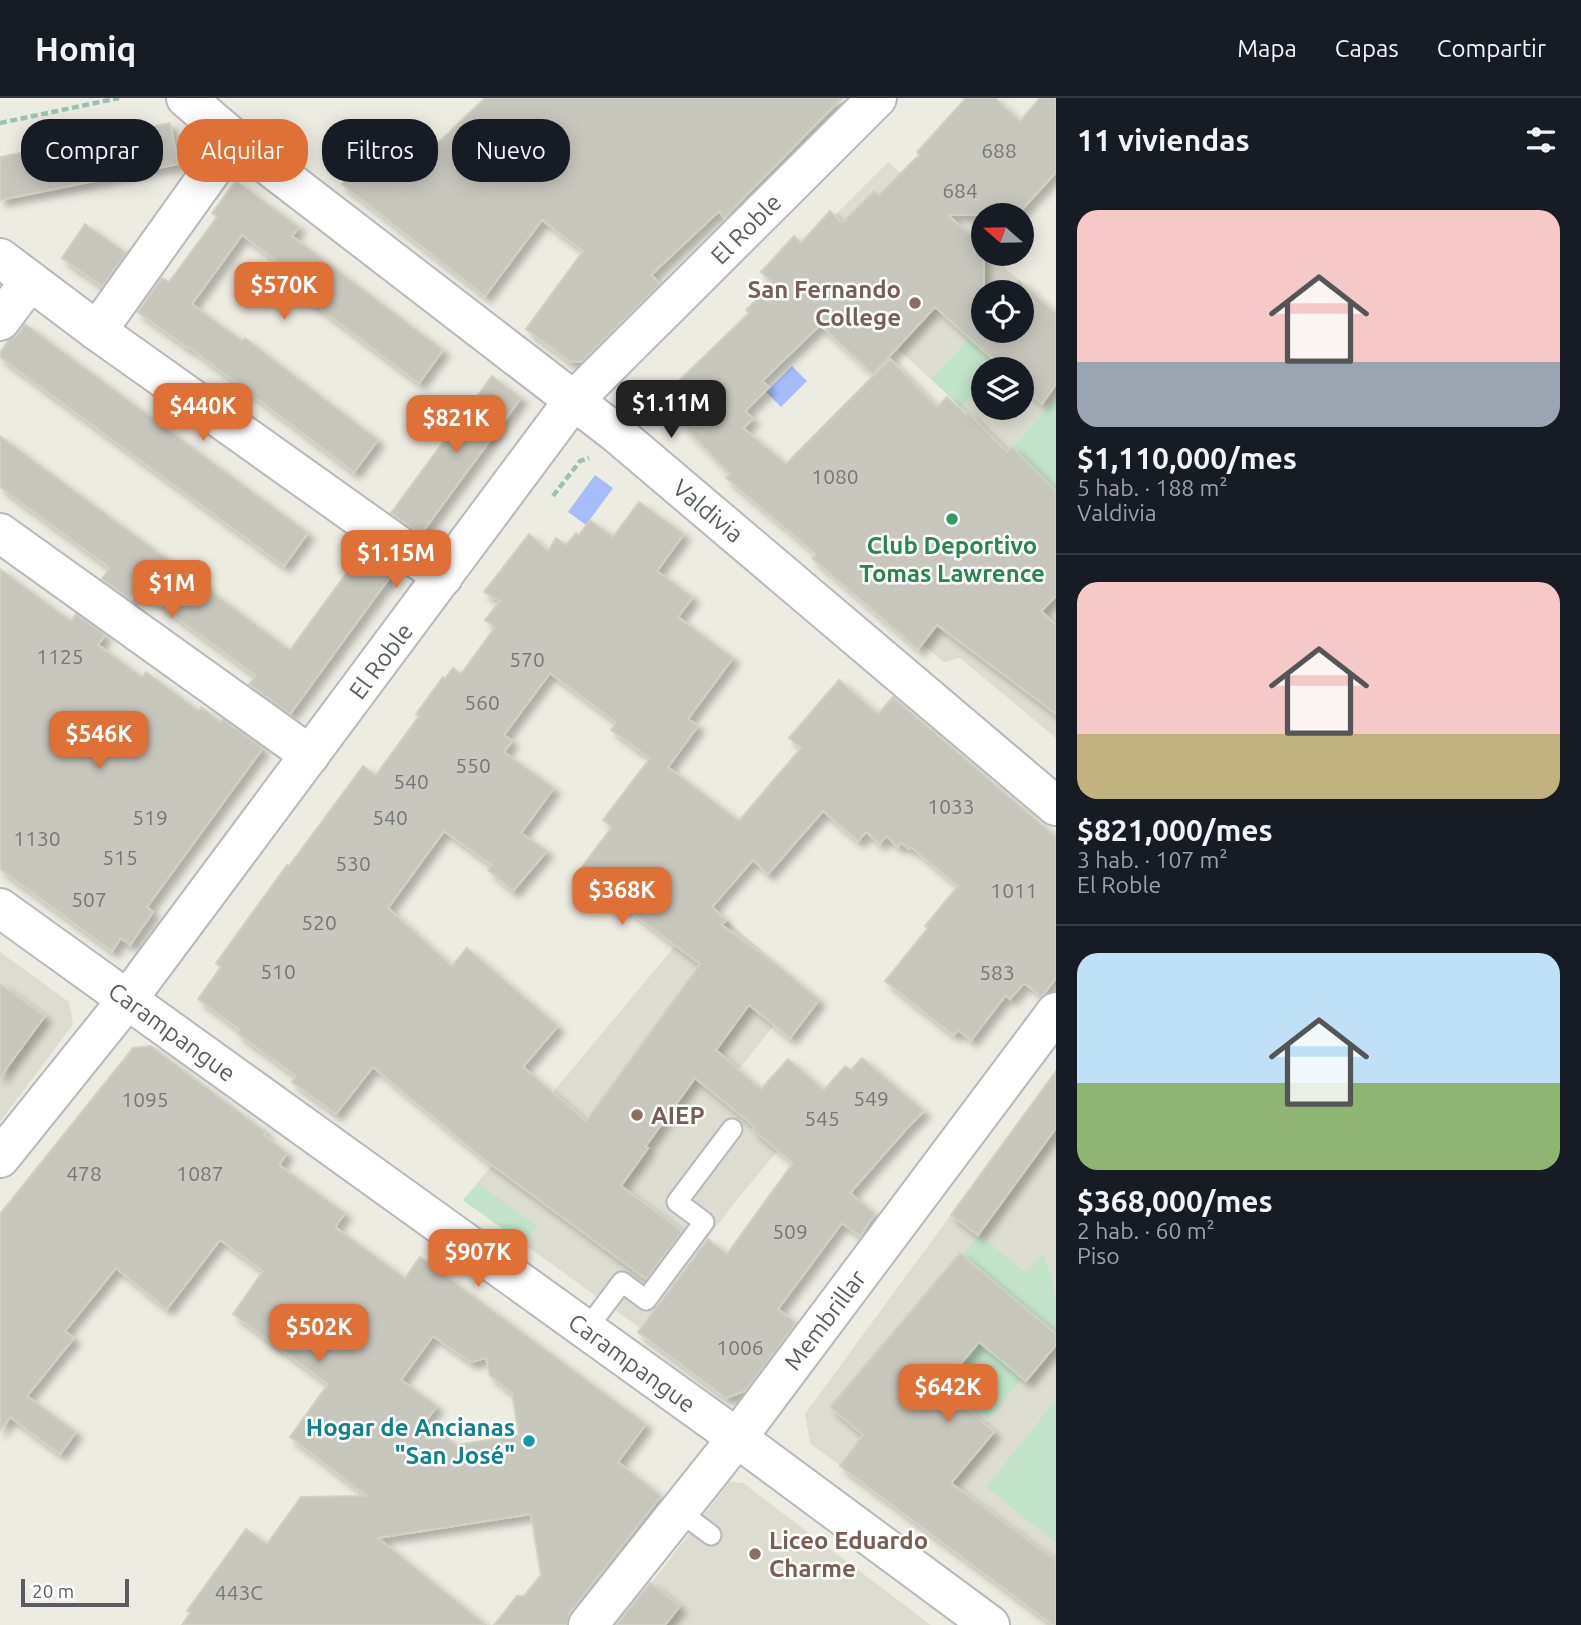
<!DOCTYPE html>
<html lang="es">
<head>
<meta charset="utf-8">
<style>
  body { margin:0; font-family:Ubuntu,sans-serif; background:#242831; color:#f1f3f6; height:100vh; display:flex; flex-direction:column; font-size:26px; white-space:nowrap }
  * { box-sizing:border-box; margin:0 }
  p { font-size:23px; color:#9ea1a6 }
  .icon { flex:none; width:38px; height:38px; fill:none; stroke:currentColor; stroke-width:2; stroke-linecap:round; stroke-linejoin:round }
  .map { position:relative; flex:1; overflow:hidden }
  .side { display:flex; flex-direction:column; background:#171b24; width:525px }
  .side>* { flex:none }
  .banner { position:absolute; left:21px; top:21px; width:665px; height:63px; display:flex; gap:14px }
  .needle { width:46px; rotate:290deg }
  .fabs { position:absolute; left:971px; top:105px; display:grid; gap:14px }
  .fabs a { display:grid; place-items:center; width:63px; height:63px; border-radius:50%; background:#171b24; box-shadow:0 4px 18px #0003; font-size:35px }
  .scale { position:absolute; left:21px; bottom:18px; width:108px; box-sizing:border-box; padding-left:7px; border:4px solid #5a5c62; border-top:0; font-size:19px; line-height:24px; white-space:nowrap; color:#5a5c62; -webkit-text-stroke:5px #fff; paint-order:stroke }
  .price { position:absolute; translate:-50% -60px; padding:0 16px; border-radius:14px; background:#df7136; color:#fff; font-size:23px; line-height:46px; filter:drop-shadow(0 2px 4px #0008) }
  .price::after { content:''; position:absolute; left:50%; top:42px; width:21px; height:16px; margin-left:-10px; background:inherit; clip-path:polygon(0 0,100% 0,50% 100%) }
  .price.selected { background:#222; color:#fff }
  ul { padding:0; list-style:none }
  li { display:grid; align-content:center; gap:14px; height:371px; padding:0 21px }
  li+li { border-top:2px solid #363941 }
  li span { display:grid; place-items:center; height:217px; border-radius:21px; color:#555 }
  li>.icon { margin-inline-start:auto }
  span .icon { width:126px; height:126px; fill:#fffc; stroke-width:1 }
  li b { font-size:30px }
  h2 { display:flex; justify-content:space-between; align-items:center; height:84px; padding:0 21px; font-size:30px }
  .chip { padding:0 24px; border-radius:28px; background:#171b24; box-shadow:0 4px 18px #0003; font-size:24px; line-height:63px }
  .chip.selected { background:#df7136; color:#fff }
  header { display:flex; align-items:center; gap:42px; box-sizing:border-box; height:98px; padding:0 35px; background:#171b24; border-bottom:2px solid #363941 }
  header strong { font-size:33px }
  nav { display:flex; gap:38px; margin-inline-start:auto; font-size:24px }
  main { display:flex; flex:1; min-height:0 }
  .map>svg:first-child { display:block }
  .education { fill:#dcdcd0; fill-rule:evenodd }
  .green { fill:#c0e3c9 }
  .water { fill:#a5befa }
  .building { fill:#c7c7be; stroke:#d1d0c1; stroke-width:2; fill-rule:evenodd; filter:url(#shadow) }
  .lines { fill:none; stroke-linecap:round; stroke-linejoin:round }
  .service-casing { stroke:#b7b8be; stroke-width:23 }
  .minor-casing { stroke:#b7b8be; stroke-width:42 }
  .tertiary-casing { stroke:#b7b8be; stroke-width:42 }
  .path { stroke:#9ac3b0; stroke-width:4.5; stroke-dasharray:7 3.5; stroke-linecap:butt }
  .service { stroke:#fff; stroke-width:19 }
  .minor { stroke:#fff; stroke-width:38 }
  .tertiary { stroke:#fff; stroke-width:38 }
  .education-dot { fill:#8d6e63; stroke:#fff; stroke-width:2.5 }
  .leisure-dot { fill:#2e9e5b; stroke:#fff; stroke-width:2.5 }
  .culture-dot { fill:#0f9aa8; stroke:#fff; stroke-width:2.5 }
  .labels { text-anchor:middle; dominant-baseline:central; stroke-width:5; stroke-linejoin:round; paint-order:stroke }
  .number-label { font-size:21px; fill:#757779 }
  .street-label { font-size:24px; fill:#5a5c62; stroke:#fff }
  .education-label { font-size:24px; font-weight:bold; fill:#785e54; stroke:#fff; text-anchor:start }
  .leisure-label { font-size:24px; font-weight:bold; fill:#27864d; stroke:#fff }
  .culture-label { font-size:24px; font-weight:bold; fill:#0d838f; stroke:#fff; text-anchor:end }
</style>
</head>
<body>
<header>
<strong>Homiq</strong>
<nav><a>Mapa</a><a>Capas</a><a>Compartir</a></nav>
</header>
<main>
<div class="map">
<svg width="1056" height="1527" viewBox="0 0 1056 1527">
  <defs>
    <filter id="shadow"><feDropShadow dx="6" dy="6" stdDeviation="3.5" flood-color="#0004"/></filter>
  </defs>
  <rect width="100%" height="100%" fill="#ecece2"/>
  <!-- education -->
  <g class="education">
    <path d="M888,64l95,86 1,6h6l66,60v85l-49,53 -39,-39 -183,-167 9,-10 8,6 28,-31 5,4zM984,194h38v39h-38zM984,271h38v39h-38z"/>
    <polygon points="1056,408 1056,640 960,560 944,564 922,546 939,525"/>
    <polygon points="709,807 804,889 718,998 754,1030 753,1032 778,1052 728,1113 640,1230 463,1102"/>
    <polygon points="0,854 69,904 73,926 0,1024"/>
    <polygon points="1056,973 1056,1527 1053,1527 810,1345 805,1316"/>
    <polygon points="729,1384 743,1385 931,1527 619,1527"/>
  </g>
  <!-- green -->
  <g class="green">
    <polygon points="970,240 999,267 995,271 984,271 983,284 961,309 931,281"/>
    <polygon points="1056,301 1056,393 1012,349"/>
    <polygon points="478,1085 537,1128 524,1146 463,1102"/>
    <polygon points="979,1137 1026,1175 1042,1155 1053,1181 1052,1182 1056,1202 1056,1236 963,1157"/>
    <polygon points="979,1244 1022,1281 988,1321 945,1284"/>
    <polygon points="1056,1302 1056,1445 986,1389"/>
  </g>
  <!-- water -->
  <g class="water">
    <polygon points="792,268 807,283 781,309 766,294"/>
    <polygon points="595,377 613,390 586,427 568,414"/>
  </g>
  <!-- building -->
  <g class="building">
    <polygon points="485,0 842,0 724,120 719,113 651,177 660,186 581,264 569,263 526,231 583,153 542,122 485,198 342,86 371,49 394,67 406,54 418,64"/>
    <polygon points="966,0 995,0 1020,23 1040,0 1056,0 1056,74 1017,117 948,117 984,150 984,233 1022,233 1022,194 1009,194 1019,183 1056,216 1056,286 1042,306 1022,288 1022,271 1004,271 935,209 873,276 820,227 762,283 769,289 745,313 753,321 743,330 786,366 890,261 937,309 947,299 966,317 968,315 1007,354 1012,349 1056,393 1056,498 1041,513 1056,527 1056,616 937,527 918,551 812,460 816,456 726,380 730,376 659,302 749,215 746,212 773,185 761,174 794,138 801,145 830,113 842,125 874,93 879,97 919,57 917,54"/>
    <polygon points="170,25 178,66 0,102 0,59"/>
    <polygon points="236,83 299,129 292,138 443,252 419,285 285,184 292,174 242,137 192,206 242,243 245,240 378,342 354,374 189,249 188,250 138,214 162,180 169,184 217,119 212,115"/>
    <polygon points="85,126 126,155 102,188 62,160"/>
    <polygon points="25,226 308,435 284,468 0,259 0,255 8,243 17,237"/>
    <polygon points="492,278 521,300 421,436 391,415"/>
    <polygon points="0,338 290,552 365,450 395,472 290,616 249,586 256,578 138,491 131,502 102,481 110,470 0,389"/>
    <path d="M639,404l45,32 -27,37 36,26 -15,20 55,41 -45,61 10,7 -30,41 71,54 62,-73 -12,-10 50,-58 39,34 15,-17 163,140v141l-14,18 -18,-13 -14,16 -4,-4 -35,45 -13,-10 -4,5 -11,-8 -58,-46 43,-53 -3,-2 33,-40 -47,-39 -2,2 -8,-6 -3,4 -12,-11 -6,8 -14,-12 -8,9 -35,-30 -55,63 -15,-14 -41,47 14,13 -4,5 60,44 37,31 -29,38 -41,-33 -33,45 45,39 27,-30 36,31 21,-24 6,4 11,-12 62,53 -16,16 -58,66 25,21 -15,22 -18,-13 -64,86 18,14 -51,68 -19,7 -88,-66 70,-93 19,15 66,-91 -40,-33 2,-3 -60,-49 -50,69 3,1 -27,38 61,45 -36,48 -161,-119 -112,-93 -37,47 -44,-32 4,-6 -59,-43 3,-3 -42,-31 23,-32 -5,-4 71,-98 2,1 74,-100 13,9 43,-59 -3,-2 27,-37 2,2 8,-11 8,6 34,-47 -10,-7 15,-19 -16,-9 45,-58 19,17 8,-13 10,7 10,-12 3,2 11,-15 23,17zM550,575l66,49 -5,8 39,28 -47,62 9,7 -34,45 122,92 -114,157 -63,-54 35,-41 -91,-78 -15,18 -64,-58 56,-77 48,34 -4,5 25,21 34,-40 -26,-18 33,-45 -50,-36 8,-11 -8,-6z"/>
    <polygon points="0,471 71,523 76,516 105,537 98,547 142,579 146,574 199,613 201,609 220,624 222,621 263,650 147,809 153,814 130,847 121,840 112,853 0,771"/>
    <polygon points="0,886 45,918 0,979"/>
    <path d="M151,948l115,86 -2,3 23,18 -8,12 66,48 -10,14 70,51 15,-21 226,167 -28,38 43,34 -90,115 -4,10v4h-73l23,-29h7l17,-21 -10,-61 -153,24 108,87h-304l8,-12 -3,-2 59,-82 21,15 34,-47 66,-1 -77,-59 38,-53 -95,-70 30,-43 -43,-31 -53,69 -51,-41 -51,63 9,7 -47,58 49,36 -16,22 -50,-37 -10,13v-216l133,-166zM433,1238l38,26 15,-4 4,18 22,17 7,42 -63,10 -31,-23 12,-16 -36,-26z"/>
    <polygon points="1056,973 1056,1030 978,1137 951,1117"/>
    <polygon points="960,1155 1056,1236 1056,1247 1026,1283 979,1244 941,1289 994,1334 951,1385 1056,1463 1056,1527 1053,1527 840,1368 863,1337 830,1309"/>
    <polygon points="650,1485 680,1508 665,1527 616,1527"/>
  </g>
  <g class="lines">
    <defs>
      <g id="service">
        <polyline points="586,1232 622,1184 646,1202 704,1124 677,1104 732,1031"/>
        <polyline points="679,1413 711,1437"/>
      </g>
      <g id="minor">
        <polyline points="186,0 234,41 616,335 1056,708"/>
        <polyline points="0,160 97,233 443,479"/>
        <polyline points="0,223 30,183"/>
        <polyline points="97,233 234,41"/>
        <polyline points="0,435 310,657"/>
        <polyline points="0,1060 127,902 573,303 877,0"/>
        <polyline points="588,1527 737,1340 1056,914"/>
      </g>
      <polyline id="tertiary" points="0,810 737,1340 990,1527"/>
    </defs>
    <!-- service casing -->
    <use href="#service" class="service-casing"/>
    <!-- minor casing -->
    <use href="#minor" class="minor-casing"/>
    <!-- tertiary casing -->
    <use href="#tertiary" class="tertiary-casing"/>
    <!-- path -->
    <g class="path">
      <polyline points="0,25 119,0"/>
      <polyline points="553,398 580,363 589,360"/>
    </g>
    <!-- service -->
    <use href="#service" class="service"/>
    <!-- minor -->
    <use href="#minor" class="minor"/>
    <!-- tertiary -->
    <use href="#tertiary" class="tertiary"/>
  </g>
  <!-- markers -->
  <g class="education-dot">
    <circle cx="915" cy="205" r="7"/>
    <circle cx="637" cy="1017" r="7"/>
    <circle cx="755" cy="1456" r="7"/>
  </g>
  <circle class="leisure-dot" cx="952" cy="421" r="7"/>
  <circle class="culture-dot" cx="529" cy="1343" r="7"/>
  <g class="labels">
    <!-- number labels -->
    <g class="number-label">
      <text x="999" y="52">688</text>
      <text x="960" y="92">684</text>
      <text x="835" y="378">1080</text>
      <text x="60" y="558">1125</text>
      <text x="527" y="561">570</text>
      <text x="482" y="604">560</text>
      <text x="473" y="667">550</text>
      <text x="411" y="683">540</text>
      <text x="951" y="708">1033</text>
      <text x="150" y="719">519</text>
      <text x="390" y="719">540</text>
      <text x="37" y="740">1130</text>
      <text x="120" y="759">515</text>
      <text x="353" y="765">530</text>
      <text x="1014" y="792">1011</text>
      <text x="89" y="801">507</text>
      <text x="319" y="824">520</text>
      <text x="278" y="873">510</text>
      <text x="997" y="874">583</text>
      <text x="871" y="1000">549</text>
      <text x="145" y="1001">1095</text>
      <text x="822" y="1020">545</text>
      <text x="84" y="1075">478</text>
      <text x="200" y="1075">1087</text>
      <text x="790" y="1133">509</text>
      <text x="740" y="1249">1006</text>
      <text x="239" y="1494">443C</text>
    </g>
    <!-- street labels -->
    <g class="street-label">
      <text transform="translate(746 131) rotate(-45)">El Roble</text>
      <text transform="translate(708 413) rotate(40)">Valdivia</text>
      <text transform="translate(381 563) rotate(-53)">El Roble</text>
      <text transform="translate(172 934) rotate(36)">Carampangue</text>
      <text transform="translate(825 1222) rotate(-53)">Membrillar</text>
      <text transform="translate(632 1265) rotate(36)">Carampangue</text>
    </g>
    <!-- education labels -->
    <g class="education-label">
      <text x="901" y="191" text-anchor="end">San Fernando<tspan x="901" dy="28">College</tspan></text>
      <text x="651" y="1017">AIEP</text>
      <text x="769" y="1442">Liceo Eduardo<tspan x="769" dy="28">Charme</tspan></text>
    </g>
    <!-- leisure labels -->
    <g class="leisure-label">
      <text x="952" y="447">Club Deportivo<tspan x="952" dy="28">Tomas Lawrence</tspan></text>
    </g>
    <!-- culture labels -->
    <g class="culture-label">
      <text x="515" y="1329">Hogar de Ancianas<tspan x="515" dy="28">"San José"</tspan></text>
    </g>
  </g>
</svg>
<div class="fabs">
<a><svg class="needle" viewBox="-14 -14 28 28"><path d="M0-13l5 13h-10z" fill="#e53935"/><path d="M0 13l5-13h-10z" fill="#9ea1a6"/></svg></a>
<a><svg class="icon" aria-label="locate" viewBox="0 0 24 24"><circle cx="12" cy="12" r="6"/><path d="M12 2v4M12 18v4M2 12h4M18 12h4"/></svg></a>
<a><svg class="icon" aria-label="layers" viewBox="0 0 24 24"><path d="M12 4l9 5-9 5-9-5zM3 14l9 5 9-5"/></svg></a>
</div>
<div class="scale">20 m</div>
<b class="price" style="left:284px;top:224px">$570K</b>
<b class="price selected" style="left:671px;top:342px">$1.11M</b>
<b class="price" style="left:203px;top:345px">$440K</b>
<b class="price" style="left:456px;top:357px">$821K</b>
<b class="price" style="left:396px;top:492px">$1.15M</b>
<b class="price" style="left:172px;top:522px">$1M</b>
<b class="price" style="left:99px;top:673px">$546K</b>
<b class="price" style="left:622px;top:829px">$368K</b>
<b class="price" style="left:478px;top:1191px">$907K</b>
<b class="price" style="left:319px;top:1266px">$502K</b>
<b class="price" style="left:948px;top:1326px">$642K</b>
<div class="banner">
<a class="chip">Comprar</a>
<a class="chip selected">Alquilar</a>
<a class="chip">Filtros</a>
<a class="chip">Nuevo</a>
</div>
</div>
<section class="side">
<h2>11 viviendas<svg class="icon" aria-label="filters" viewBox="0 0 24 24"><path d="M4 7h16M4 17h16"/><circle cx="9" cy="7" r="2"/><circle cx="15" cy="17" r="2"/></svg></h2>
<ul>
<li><span style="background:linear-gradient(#f6c9c9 70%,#9aa5b1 0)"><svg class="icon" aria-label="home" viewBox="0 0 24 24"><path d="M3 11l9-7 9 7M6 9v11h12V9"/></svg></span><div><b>$1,110,000/mes</b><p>5 hab. · 188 m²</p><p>Valdivia</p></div></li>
<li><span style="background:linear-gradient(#f6c9c9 70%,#c2b280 0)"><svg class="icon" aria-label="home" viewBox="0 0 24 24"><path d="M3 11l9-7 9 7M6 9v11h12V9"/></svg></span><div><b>$821,000/mes</b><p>3 hab. · 107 m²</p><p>El Roble</p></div></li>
<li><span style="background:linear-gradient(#bfe0f5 60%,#8fb573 0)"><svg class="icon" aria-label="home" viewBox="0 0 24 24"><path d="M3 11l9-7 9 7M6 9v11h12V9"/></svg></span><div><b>$368,000/mes</b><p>2 hab. · 60 m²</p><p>Piso</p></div></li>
</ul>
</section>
</main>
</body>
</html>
